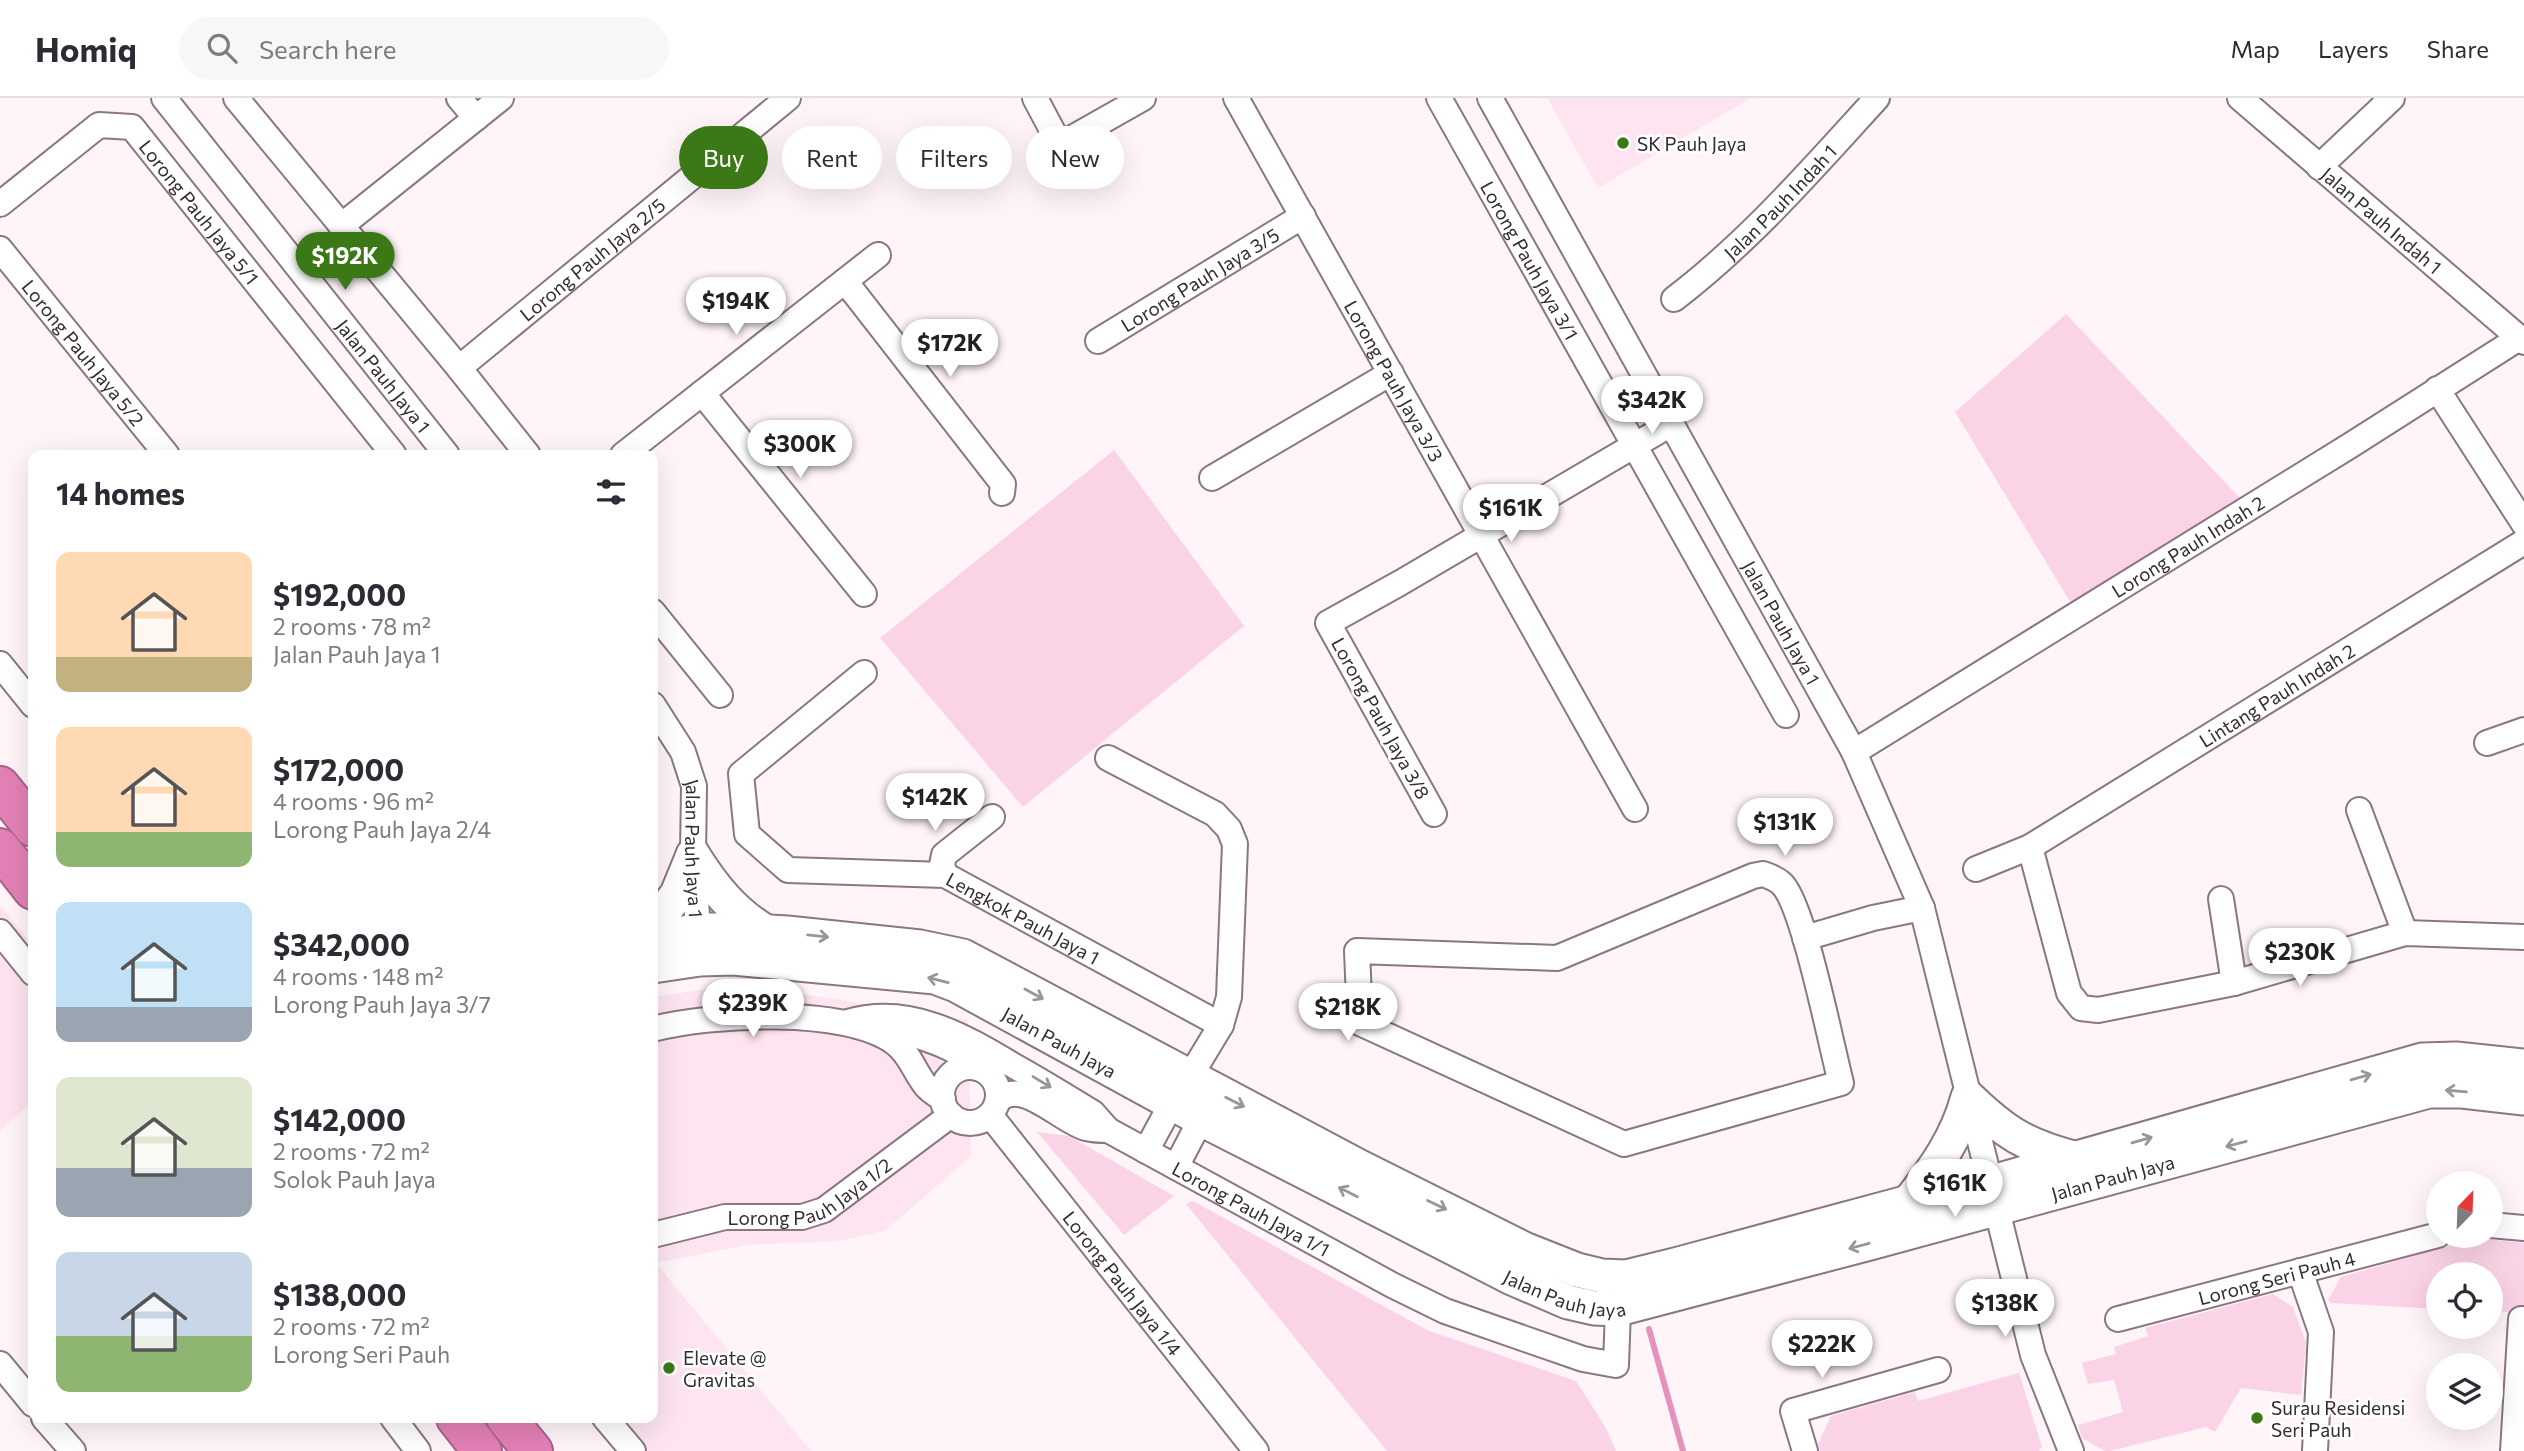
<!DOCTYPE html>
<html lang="en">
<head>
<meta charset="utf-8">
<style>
  body { margin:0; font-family:Commissioner,sans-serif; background:#f7f7f7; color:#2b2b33; height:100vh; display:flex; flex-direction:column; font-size:26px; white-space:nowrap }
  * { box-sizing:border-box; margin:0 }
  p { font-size:23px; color:#7c7c81 }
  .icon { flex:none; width:38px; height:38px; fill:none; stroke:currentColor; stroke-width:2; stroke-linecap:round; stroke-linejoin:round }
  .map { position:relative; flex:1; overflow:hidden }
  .details { position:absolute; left:28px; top:352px; width:630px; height:973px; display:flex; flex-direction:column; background:#fff; border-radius:14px; box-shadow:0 7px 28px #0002 }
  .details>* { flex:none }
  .hud { position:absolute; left:679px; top:28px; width:665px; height:63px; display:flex; gap:14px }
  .needle { width:46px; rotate:23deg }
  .fabs { position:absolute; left:2426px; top:1073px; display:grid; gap:14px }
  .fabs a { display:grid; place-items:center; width:77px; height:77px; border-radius:50%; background:#fff; box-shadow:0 7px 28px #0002; font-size:35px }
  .price { position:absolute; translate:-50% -60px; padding:0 16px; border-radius:24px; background:#fff; color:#222; font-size:23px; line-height:46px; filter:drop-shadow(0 2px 4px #0008) }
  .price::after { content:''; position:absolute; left:50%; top:42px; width:21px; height:16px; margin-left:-10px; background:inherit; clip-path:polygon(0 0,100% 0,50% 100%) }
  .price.active { background:#3a7916; color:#fff }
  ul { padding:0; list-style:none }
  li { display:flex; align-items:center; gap:21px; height:175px; padding:0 28px }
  li span { display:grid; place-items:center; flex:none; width:196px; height:140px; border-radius:14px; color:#555 }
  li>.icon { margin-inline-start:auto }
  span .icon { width:84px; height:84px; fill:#fffc; stroke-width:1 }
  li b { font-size:30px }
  h2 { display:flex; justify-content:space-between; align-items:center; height:84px; padding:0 28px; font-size:30px }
  .chip { padding:0 24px; border-radius:32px; background:#fff; box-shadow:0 7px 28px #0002; font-size:24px; line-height:63px }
  .chip.active { background:#3a7916; color:#fff }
  header { display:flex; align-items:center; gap:42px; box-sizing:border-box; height:98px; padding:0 35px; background:#fff; border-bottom:2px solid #e1e1e2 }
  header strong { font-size:33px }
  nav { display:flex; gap:38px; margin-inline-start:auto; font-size:24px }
  .search { width:490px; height:63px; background:#f7f7f7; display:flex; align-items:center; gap:18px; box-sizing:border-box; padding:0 24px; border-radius:38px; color:#7c7c81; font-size:26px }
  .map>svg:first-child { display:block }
  .built { fill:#fde4f0 }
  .green { fill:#fbd3e6 }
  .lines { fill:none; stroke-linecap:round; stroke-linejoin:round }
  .stream { stroke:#e492bd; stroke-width:6 }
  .street-casing { stroke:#8b7681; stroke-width:28 }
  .secondary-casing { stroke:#8b7681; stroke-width:37 }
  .highway-casing { stroke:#a66387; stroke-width:42 }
  .street { stroke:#fff; stroke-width:24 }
  .secondary { stroke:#fff; stroke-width:33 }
  .highway { stroke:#e380b6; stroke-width:38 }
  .oneway { stroke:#9a9698 }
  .poi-dot { fill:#3a7916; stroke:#fff; stroke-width:2.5 }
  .labels { text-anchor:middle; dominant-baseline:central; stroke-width:5; stroke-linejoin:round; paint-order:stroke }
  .poi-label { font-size:19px; fill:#352c30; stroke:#fff; text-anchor:start }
  .street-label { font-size:19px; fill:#352c30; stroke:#fff }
</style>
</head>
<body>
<header>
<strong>Homiq</strong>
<div class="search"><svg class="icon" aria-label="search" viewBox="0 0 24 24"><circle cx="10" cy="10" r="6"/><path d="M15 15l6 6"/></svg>Search here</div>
<nav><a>Map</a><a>Layers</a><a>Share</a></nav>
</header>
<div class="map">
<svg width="2524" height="1353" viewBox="0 0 2524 1353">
  <rect width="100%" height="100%" fill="#fff5f9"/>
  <!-- built -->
  <g class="built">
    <polygon points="1547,0 1751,0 1598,90"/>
    <polygon points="0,807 33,847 33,1003 0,1033"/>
    <polygon points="739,886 968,922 971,1058 885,1133 838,1143 747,1147 656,1165 811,1353 615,1353 588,1320 653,1320 653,899"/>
  </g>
  <!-- green -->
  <g class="green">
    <polygon points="2066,216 2252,413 2080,520 1955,314"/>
    <polygon points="1114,352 1244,528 1023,709 880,540"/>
    <polygon points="1037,1034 1069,1038 1174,1098 1124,1137"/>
    <polygon points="1193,1103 1427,1232 1576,1283 1606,1330 1616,1353 1387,1353 1186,1106"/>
    <polygon points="2476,1140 2524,1145 2524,1215 2490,1213 2490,1176 2438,1176 2438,1211 2331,1205 2328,1202 2341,1179"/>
    <polygon points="2273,1196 2293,1209 2306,1245 2301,1297 2241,1290 2215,1334 2206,1329 2110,1353 2105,1353 2082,1340 2078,1327 2123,1314 2114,1282 2088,1286 2082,1265 2116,1256 2114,1249 2148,1238 2145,1230"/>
    <polygon points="2019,1275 2042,1349 2039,1353 1820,1353 1818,1346 1831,1318 1915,1294 1918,1303"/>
  </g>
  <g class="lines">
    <!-- stream -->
    <polyline class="stream" points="1649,1231 1683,1353"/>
    <defs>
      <g id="street">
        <path id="s1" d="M164,0l283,357"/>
        <polyline points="236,0 459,270 528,357"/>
        <polyline points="459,0 476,20"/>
        <polyline points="1035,0 1060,47 1143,0"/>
        <path id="s2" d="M1236,0l399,711"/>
        <path id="s3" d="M1439,0l347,617"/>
        <path id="s4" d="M1490,0l364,654 68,156 111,447 38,96"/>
        <path id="s5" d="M2240,0l284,244"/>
        <polyline points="2319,69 2392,0"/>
        <path id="s6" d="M0,106l99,-79 33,2 262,328"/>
        <polyline points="341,128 501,0"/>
        <path id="s7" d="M0,151l167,206"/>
        <polyline points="845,183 1003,386 1002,395"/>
        <path id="s8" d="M1674,201c76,-58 139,-131 203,-201"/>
        <path id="s9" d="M1098,243l205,-125"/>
        <path id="s10" d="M459,270l329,-270"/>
        <polyline points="2437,291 2524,426"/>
        <polyline points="702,295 864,496"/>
        <polyline points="623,357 878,157"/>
        <polyline points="1212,380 1391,275"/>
        <polyline points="653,514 720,597"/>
        <polyline points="0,566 33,607"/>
        <path id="s11" d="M864,575l-123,101 6,60 41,36 157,5 276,150"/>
        <path id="s12" d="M653,607l30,47 11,34 -1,69 6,91"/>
        <polyline points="2487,645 2524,632"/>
        <path id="s13" d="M1854,654l497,-307 168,-107"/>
        <polyline points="1108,660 1215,716 1229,731 1235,746 1229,899 1221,927 1189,980"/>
        <polyline points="2359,712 2405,835"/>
        <polyline points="1434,716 1328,525 1400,485 1671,326"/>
        <polyline points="2030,749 2069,895 2081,910 2098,912 2234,885 2405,835 2524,839"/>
        <path id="s14" d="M1976,771l54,-22 494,-305"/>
        <path d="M1763,776c6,2 14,5 19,10 22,22 49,161 59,199l-217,61 -264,-121 -3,-72 200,7 196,-82z"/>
        <polyline points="945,777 942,767 944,757 992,719"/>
        <polyline points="2221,801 2234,885"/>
        <polyline points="0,834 33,875"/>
        <polyline points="1805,840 1873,820 1922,810"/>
        <path id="s15" d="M848,924c61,-18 116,14 166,44 27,15 53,31 79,47l15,17 284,155 53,26 138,48 33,6 2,-56"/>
        <path d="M653,931c58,-15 192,-23 242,14 15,11 19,28 31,43 4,5 11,9 17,13"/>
        <path d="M900,932c26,9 59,17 77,38"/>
        <circle cx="970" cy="997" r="28"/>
        <path d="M998,1003c22,-25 64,21 88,27 7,2 15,2 22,2"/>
        <path id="s16" d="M990,1017l266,336"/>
        <polyline points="1146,1053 1172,1005"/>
        <polyline points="1176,1069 1201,1021"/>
        <polyline points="2490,1127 2524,1130"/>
        <path id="s17" d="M653,1137l72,-18h77l22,-7 127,-95"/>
        <polyline points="2300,1173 2321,1234 2315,1353"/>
        <path id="s18" d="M2118,1221l320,-84"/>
        <polyline points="0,1266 33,1306"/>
        <polyline points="44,1320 73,1353"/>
        <polyline points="393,1320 418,1353"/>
        <polyline points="605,1320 633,1353"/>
        <polyline points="1805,1353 1793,1313 1938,1272"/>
        <polyline points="2513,1353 2521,1221"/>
      </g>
      <g id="secondary">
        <path d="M693,757c20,32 41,58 73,77"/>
        <polyline points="653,829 677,796 693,757"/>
        <polyline points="653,842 697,832 736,832 787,835 920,849 963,858 1360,1069 1524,1151 1577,1172 1602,1178 1626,1179 1675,1167 1909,1104 1989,1085 2422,962 2456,961 2524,968"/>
        <path id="s19" d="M653,868l47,-7 33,-1 202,19 21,8 245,134 311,159 56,24 26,6 24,1 248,-65 563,-153h33l62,7"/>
        <path d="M1909,1104c26,-33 48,-64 59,-105 37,36 58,49 109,62"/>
      </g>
      <g id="highway">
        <polyline points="0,688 33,729"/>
        <polyline points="0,750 33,792"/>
        <polyline points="456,1320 482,1353"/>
        <polyline points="506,1320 533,1353"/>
      </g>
    </defs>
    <!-- street casing -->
    <use href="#street" class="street-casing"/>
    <!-- secondary casing -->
    <use href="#secondary" class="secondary-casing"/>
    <!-- highway casing -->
    <use href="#highway" class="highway-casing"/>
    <!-- street -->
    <use href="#street" class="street"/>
    <!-- secondary -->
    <use href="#secondary" class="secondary"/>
    <!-- highway -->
    <use href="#highway" class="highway"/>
  </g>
  <!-- one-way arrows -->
  <defs><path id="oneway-shaft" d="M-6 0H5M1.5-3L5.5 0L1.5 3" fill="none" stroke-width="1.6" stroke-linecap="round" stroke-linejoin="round" transform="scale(1.75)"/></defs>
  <g class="oneway">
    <use href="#oneway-shaft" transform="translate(818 838) rotate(6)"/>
    <use href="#oneway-shaft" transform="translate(938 882) rotate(-166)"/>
    <use href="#oneway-shaft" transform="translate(1034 896) rotate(29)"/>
    <use href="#oneway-shaft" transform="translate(2361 979) rotate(-16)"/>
    <use href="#oneway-shaft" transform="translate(1042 984) rotate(31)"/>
    <use href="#oneway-shaft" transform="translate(2456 993) rotate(-175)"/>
    <use href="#oneway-shaft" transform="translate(1235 1004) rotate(27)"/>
    <use href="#oneway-shaft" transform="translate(2142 1042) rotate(-16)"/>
    <use href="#oneway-shaft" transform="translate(2236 1046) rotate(165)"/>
    <use href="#oneway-shaft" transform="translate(1348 1094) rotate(-153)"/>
    <use href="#oneway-shaft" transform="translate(1437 1107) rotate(26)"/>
    <use href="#oneway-shaft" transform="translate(1859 1148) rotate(165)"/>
  </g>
  <!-- markers -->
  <g class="poi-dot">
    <circle cx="1623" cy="45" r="7"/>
    <circle cx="669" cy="1270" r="7"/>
    <circle cx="2257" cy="1320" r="7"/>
  </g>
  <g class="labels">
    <!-- poi labels -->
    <g class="poi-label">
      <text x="1637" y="45">SK Pauh Jaya</text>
      <text x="683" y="1259">Elevate @<tspan x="683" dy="22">Gravitas</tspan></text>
      <text x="2271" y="1309">Surau Residensi<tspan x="2271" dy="22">Seri Pauh</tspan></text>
    </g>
    <!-- street labels -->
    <g class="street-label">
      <text stroke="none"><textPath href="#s8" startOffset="144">Jalan Pauh Indah 1</textPath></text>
      <text stroke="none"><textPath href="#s6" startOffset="268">Lorong Pauh Jaya 5/1</textPath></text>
      <text stroke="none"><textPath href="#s5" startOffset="187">Jalan Pauh Indah 1</textPath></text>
      <text stroke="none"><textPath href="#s10" startOffset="172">Lorong Pauh Jaya 2/5</textPath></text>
      <text stroke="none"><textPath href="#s3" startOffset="186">Lorong Pauh Jaya 3/1</textPath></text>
      <text stroke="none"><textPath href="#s9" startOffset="119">Lorong Pauh Jaya 3/5</textPath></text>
      <text stroke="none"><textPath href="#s7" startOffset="133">Lorong Pauh Jaya 5/2</textPath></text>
      <text stroke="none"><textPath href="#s1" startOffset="354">Jalan Pauh Jaya 1</textPath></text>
      <text stroke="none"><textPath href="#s2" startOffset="324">Lorong Pauh Jaya 3/3</textPath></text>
      <text stroke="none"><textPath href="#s13" startOffset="392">Lorong Pauh Indah 2</textPath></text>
      <text stroke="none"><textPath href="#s4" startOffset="600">Jalan Pauh Jaya 1</textPath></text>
      <text stroke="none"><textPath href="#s14" startOffset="348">Lintang Pauh Indah 2</textPath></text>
      <text transform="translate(1381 620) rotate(61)">Lorong Pauh Jaya 3/8</text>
      <text stroke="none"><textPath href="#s12" startOffset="154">Jalan Pauh Jaya 1</textPath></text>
      <text stroke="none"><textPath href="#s11" startOffset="520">Lengkok Pauh Jaya 1</textPath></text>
      <text stroke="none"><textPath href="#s19" startOffset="424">Jalan Pauh Jaya</textPath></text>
      <text stroke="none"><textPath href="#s19" startOffset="1558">Jalan Pauh Jaya</textPath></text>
      <text stroke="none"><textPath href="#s17" startOffset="166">Lorong Pauh Jaya 1/2</textPath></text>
      <text stroke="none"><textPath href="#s15" startOffset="455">Lorong Pauh Jaya 1/1</textPath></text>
      <text stroke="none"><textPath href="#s18" startOffset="164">Lorong Seri Pauh 4</textPath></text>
      <text stroke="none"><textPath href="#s16" startOffset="214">Lorong Pauh Jaya 1/4</textPath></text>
      <text stroke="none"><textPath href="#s19" startOffset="990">Jalan Pauh Jaya</textPath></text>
    </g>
  </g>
</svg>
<div class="fabs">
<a><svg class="needle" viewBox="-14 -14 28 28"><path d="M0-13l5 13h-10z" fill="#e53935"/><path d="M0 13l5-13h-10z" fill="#7c7c81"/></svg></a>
<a><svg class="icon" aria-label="locate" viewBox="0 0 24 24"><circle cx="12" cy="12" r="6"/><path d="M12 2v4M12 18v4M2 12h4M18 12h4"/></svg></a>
<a><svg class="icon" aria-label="layers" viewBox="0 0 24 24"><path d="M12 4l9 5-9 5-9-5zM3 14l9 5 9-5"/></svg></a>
</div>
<b class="price active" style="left:345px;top:194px">$192K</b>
<b class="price" style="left:736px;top:239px">$194K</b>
<b class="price" style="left:950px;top:281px">$172K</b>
<b class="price" style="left:1652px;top:338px">$342K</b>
<b class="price" style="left:800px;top:382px">$300K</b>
<b class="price" style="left:1511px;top:446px">$161K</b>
<b class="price" style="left:935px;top:735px">$142K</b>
<b class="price" style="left:1785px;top:760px">$131K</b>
<b class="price" style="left:2300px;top:890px">$230K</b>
<b class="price" style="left:753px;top:941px">$239K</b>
<b class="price" style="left:1348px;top:945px">$218K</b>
<b class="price" style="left:1955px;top:1121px">$161K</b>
<b class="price" style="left:2005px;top:1241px">$138K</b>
<b class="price" style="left:1822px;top:1282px">$222K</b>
<div class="hud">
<a class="chip active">Buy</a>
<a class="chip">Rent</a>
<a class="chip">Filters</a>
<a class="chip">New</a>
</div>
<section class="details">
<h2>14 homes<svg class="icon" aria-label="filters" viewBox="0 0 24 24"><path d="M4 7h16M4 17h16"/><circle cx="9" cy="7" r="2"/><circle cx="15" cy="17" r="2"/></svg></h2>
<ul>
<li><span style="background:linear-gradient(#ffd9b3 75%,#c2b280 0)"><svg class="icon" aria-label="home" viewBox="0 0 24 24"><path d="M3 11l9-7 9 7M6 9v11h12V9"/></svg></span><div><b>$192,000</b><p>2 rooms · 78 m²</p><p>Jalan Pauh Jaya 1</p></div></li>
<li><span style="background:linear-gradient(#ffd9b3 75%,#8fb573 0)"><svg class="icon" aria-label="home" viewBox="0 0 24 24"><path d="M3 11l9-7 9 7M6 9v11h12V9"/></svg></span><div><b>$172,000</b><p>4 rooms · 96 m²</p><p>Lorong Pauh Jaya 2/4</p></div></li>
<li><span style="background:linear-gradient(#bfe0f5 75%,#9aa5b1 0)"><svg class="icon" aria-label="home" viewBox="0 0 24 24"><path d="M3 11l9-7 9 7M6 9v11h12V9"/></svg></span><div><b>$342,000</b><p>4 rooms · 148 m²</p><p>Lorong Pauh Jaya 3/7</p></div></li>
<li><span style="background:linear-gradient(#dfe7d0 65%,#9aa5b1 0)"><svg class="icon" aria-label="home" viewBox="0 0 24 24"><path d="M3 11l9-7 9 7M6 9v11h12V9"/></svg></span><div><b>$142,000</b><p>2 rooms · 72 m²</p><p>Solok Pauh Jaya</p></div></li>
<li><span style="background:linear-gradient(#c9d6e8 60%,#8fb573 0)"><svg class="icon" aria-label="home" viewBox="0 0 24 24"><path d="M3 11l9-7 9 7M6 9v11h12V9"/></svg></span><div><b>$138,000</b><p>2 rooms · 72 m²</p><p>Lorong Seri Pauh</p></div></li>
</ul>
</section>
</div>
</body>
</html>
